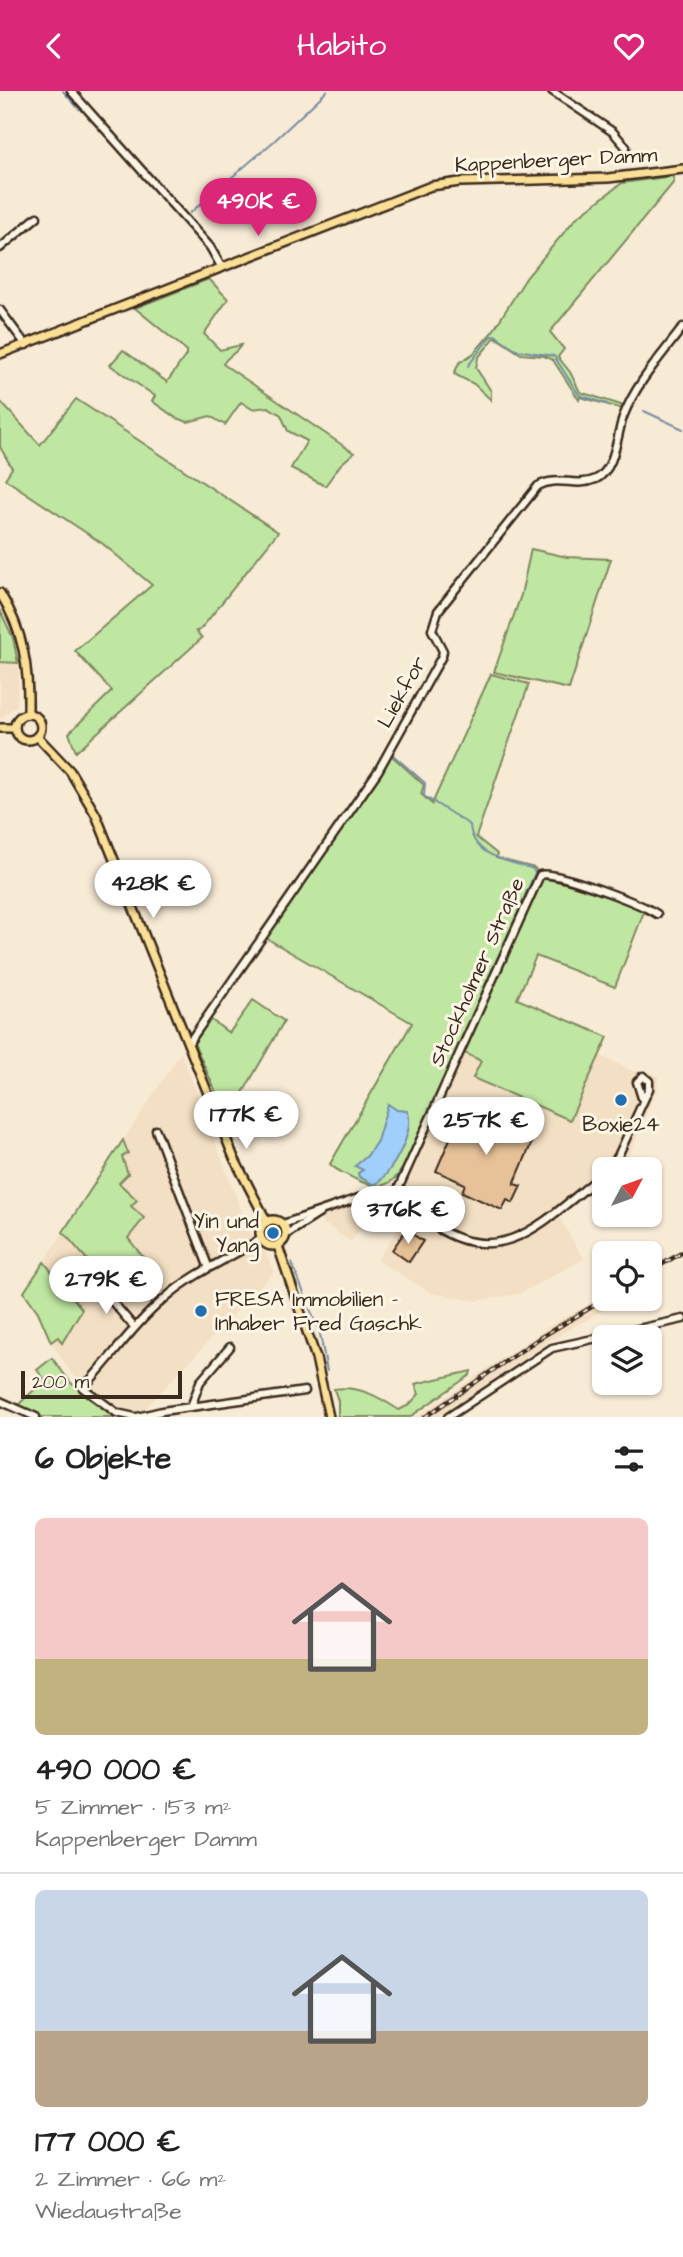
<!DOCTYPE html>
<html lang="de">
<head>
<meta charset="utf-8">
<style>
  body { margin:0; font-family:"Architects Daughter",sans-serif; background:#f2f2f2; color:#222; height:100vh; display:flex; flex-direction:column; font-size:26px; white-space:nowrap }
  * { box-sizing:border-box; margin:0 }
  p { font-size:23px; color:#767676 }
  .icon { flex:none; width:38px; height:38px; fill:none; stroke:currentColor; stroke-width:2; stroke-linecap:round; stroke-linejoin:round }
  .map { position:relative; height:1326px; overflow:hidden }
  .details { display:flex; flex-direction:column; background:#fff; flex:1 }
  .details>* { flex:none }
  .needle { width:46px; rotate:49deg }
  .controls { position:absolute; left:592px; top:1066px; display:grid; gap:14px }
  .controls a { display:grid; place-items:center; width:70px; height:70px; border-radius:10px; background:#fff; box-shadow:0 2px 5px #0004; font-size:35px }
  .scale { position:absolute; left:21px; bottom:18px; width:161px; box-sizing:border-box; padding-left:7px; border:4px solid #3b2a1e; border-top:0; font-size:19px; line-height:24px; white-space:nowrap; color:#3b2a1e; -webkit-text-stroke:5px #fcf5e5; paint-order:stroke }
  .price { position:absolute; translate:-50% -60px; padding:0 16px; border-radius:24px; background:#fff; color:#222; font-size:23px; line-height:46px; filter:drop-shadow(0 2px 4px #0008) }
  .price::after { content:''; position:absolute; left:50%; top:42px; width:21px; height:16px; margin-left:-10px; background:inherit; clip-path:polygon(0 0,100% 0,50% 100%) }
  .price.on { background:#db2777; color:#fff }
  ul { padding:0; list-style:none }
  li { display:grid; align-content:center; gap:14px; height:371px; padding:0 35px }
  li+li { border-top:2px solid #e0e0e0 }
  li span { display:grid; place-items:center; height:217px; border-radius:10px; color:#555 }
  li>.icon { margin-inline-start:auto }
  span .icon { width:126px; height:126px; fill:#fffc; stroke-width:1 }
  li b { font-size:30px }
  h2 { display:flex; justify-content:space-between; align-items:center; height:84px; padding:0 35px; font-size:30px }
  header { display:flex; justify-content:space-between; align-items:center; height:91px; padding:0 35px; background:#db2777; color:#fff; font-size:32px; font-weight:600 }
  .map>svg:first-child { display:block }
  .built { fill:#f3dfc3 }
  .green { fill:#c0e7a2; stroke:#7e8860; stroke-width:2 }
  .water { fill:#a0cffc; stroke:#788da3; stroke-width:2 }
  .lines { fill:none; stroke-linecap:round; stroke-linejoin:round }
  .stream { stroke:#788da3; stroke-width:2 }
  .building { fill:#e7c298; stroke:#3b2a1e; stroke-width:2 }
  .minor-casing { stroke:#3b2a1e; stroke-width:11 }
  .major-casing { stroke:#3b2a1e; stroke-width:12 }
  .minor { stroke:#fcf5e5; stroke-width:6 }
  .major { stroke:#fbdf96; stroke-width:7 }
  .rail-casing { stroke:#3b2a1e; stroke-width:4.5 }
  .rail { stroke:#fcf5e5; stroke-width:2; stroke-dasharray:5; stroke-linecap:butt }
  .poi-dot { fill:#1f6fb2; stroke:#fcf5e5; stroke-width:2.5 }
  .labels { text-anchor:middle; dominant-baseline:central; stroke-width:6; stroke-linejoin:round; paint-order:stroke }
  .street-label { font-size:21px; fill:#3b2a1e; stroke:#fcf5e5 }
  .poi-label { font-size:21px; fill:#3b2a1e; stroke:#fcf5e5 }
</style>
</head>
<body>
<header><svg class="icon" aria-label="back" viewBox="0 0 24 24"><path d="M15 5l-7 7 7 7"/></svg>Habito<svg class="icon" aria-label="heart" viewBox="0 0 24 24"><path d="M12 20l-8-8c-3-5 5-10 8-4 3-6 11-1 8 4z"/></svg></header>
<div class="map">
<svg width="683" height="1326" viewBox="0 0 683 1326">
  <rect width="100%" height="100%" fill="#f8ebd6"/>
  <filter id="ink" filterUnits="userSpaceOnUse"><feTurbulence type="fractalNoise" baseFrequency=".0143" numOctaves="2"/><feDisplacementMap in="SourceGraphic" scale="14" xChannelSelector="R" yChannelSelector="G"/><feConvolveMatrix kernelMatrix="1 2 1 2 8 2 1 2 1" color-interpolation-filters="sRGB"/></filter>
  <g filter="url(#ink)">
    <!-- built -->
    <g class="built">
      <polygon points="0,571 18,572 19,589 17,614 0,628"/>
      <polygon points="181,961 252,1147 257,1157 266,1161 274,1181 143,1320 118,1319 71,1282 51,1251 58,1246 62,1251 82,1218 44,1171"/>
      <polygon points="463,961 481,970 474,987 570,1029 599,964 633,980 646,979 658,985 658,995 629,1064 629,1071 622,1078 604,1078 604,1092 559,1126 584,1168 519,1203 476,1210 431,1202 377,1169 406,1126 380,1108 351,1151 324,1133 312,1117 324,1115 372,1096 385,1097 398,1104"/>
      <polygon points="604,1204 604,1208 622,1208 553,1248 438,1326 416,1326 550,1235"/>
    </g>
    <!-- green -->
    <g class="green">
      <polygon points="673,85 674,91 550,241 564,258 558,266 570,281 580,301 624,315 623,318 580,306 579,309 553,269 544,265 521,263 495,246 478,267 476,277 491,300 491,309 474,293 454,283 459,272 474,262 493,240 526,187 576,127 622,92"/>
      <path d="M209,188l19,20 -24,35 16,16 21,-5c-5,9 -14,11 -18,19l131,89 -13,11 -16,22 -34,-18 16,-27 -19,-10 -7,-16 -13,-8 -16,2 -11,-7 -16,23 -15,-9 -22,6 -12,-4 -24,-17 3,-5 -45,-31 13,-15 44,32 19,-27v-5l-51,-42z"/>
      <polygon points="76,308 278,441 200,539 196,540 202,547 76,661 69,642 112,600 75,560 152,494 103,453 5,388 12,377 0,356 0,310 40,354"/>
      <polygon points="531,458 567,466 611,468 569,598 494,581 521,504"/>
      <polygon points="0,519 13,547 18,572 0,571"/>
      <path d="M491,583l38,10 -53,153 21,17 -1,4 39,10 2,4 -128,286c-15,27 -26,35 -54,21 -9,-5 -19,-8 -25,-15l82,-141 -146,-85 125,-183 33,30 -3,9 11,10z"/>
      <polygon points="541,784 645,818 615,896 536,865 517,908 608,946 570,1029 473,987 481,970 463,961"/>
      <polygon points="253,909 284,930 228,1028 194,952 210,928 229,942"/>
      <polygon points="123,1049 128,1062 122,1066 128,1083 119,1092 137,1109 131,1115 144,1127 128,1147 150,1175 139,1185 134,1183 123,1189 112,1177 102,1186 63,1141"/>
      <polygon points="44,1171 82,1218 62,1252 58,1246 51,1251 38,1221 24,1201"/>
      <polygon points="52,1267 71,1292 114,1326 40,1326 18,1314 45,1289 37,1279"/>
      <path d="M471,1280l-1,4 -60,42h-72v-16l-4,-12c25,-4 45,8 65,21l10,-5 10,-11 -4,-10z"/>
    </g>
    <!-- water -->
    <path class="water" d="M388,1013l9,6 10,1c10,17 -16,65 -33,74l-15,-8 -1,-4 5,-3 -8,-4 12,-10 10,-15z"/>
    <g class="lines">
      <!-- stream -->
      <g class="stream">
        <polyline points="63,0 79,18"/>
        <polyline points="190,122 273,51 327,0"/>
        <polyline points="468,275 490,246 495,244 517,259 554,265 579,304 607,313"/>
        <polyline points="644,320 683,338"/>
        <path d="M393,664l32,28 -1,13 46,29c2,32 39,36 63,44l2,4 -12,27"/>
        <polyline points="461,949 521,815"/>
        <polyline points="396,1087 406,1073 455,963"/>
        <polyline points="292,1172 320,1243 327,1280"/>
      </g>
    </g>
    <!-- building -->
    <g class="building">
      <polygon points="465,1013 535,1044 514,1093 521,1095 513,1112 507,1109 502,1119 462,1101 465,1093 436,1080"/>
      <polygon points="406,1139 423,1150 409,1171 392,1159"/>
    </g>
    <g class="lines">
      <defs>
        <g id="minor">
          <polyline points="71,0 210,156 222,177"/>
          <polyline points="552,0 613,41 626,56"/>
          <polyline points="0,157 37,126"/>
          <polyline points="0,219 26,254"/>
          <path d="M188,953l190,-273 64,-115 1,-5 -11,-21 6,-19 100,-125c20,-11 38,2 58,-7 19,-9 21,-44 27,-62 13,-34 39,-62 60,-90"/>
          <polyline points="156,1039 208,1175"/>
          <polyline points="609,1078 618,1065 649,998 649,990 643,985 637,991 643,1010"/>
          <path d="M394,1107l146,-323c14,-5 102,29 117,39"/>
          <path d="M283,1133l93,-32c22,3 42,23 60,35 71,45 114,-13 168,-53"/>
          <polyline points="287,1143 320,1122"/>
          <polyline points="99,1195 134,1236"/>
          <polyline points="0,1310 36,1326"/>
          <polyline points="191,1316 200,1291 230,1256"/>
          <path d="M135,1326l-18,-4 -34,-25c28,-29 50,-63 81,-89 29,-26 64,-40 97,-60"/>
          <polyline points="137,1326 162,1320 305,1300"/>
          <polyline points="448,1326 552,1257 683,1228"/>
        </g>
        <g id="major">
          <polyline points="0,263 431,95 460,91 608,87 683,78"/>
          <path d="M0,502c24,39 29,75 28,121"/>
          <circle cx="28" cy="636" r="13"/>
          <polyline points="0,637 14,637"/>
          <polyline points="37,645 70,680 96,724 234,1067 267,1131"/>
          <circle cx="273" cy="1142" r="13"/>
          <polyline points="278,1155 316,1267 329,1326"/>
        </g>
      </defs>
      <!-- minor casing -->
      <use href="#minor" class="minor-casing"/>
      <!-- major casing -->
      <use href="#major" class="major-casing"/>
      <!-- minor -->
      <use href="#minor" class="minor"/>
      <!-- major -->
      <use href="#major" class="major"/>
      <defs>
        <g id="rail">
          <polyline points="649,1181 683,1161"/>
          <polyline points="425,1326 538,1248 605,1208"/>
        </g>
      </defs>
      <!-- rail casing -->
      <use href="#rail" class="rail-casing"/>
      <!-- rail -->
      <use href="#rail" class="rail"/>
    </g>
  </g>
  <!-- markers -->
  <g class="poi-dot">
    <circle cx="621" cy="1009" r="7"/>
    <circle cx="273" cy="1142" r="7"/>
    <circle cx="201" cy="1220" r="7"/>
  </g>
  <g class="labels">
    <!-- street labels -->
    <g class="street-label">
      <text transform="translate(556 69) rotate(-3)">Kappenberger Damm</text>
      <text transform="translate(402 601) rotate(-61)">Liekfor</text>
      <text transform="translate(477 881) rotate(-66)">Stockholmer Straße</text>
    </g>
    <!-- poi labels -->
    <g class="poi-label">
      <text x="621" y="1033">Boxie24</text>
      <text x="259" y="1130" text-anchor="end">Yin und<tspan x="259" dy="24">Yang</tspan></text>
      <text x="215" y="1208" text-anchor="start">FRESA Immobilien -<tspan x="215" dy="24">Inhaber Fred Gaschk</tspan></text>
    </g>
  </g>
</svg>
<div class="controls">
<a><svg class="needle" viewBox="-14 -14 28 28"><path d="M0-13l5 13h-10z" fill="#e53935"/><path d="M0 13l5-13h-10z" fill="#767676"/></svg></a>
<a><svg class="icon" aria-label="locate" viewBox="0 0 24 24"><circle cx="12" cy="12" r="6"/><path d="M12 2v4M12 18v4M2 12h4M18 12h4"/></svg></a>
<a><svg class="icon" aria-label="layers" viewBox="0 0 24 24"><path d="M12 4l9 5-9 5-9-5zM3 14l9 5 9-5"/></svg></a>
</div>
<div class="scale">200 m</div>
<b class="price on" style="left:258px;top:147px">490K €</b>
<b class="price" style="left:153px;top:829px">428K €</b>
<b class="price" style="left:246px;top:1060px">177K €</b>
<b class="price" style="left:486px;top:1066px">257K €</b>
<b class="price" style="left:408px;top:1155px">376K €</b>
<b class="price" style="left:106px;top:1225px">279K €</b>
</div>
<section class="details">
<h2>6 Objekte<svg class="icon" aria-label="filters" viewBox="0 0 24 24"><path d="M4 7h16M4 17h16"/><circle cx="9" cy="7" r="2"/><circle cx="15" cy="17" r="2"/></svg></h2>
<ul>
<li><span style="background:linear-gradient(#f6c9c9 65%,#c2b280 0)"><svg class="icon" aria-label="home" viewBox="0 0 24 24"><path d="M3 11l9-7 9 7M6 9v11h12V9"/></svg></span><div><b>490 000 €</b><p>5 Zimmer · 153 m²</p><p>Kappenberger Damm</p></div></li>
<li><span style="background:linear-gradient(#c9d6e8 65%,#b9a48a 0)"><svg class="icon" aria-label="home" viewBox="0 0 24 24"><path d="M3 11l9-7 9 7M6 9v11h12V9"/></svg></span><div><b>177 000 €</b><p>2 Zimmer · 66 m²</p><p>Wiedaustraße</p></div></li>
</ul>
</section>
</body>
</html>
